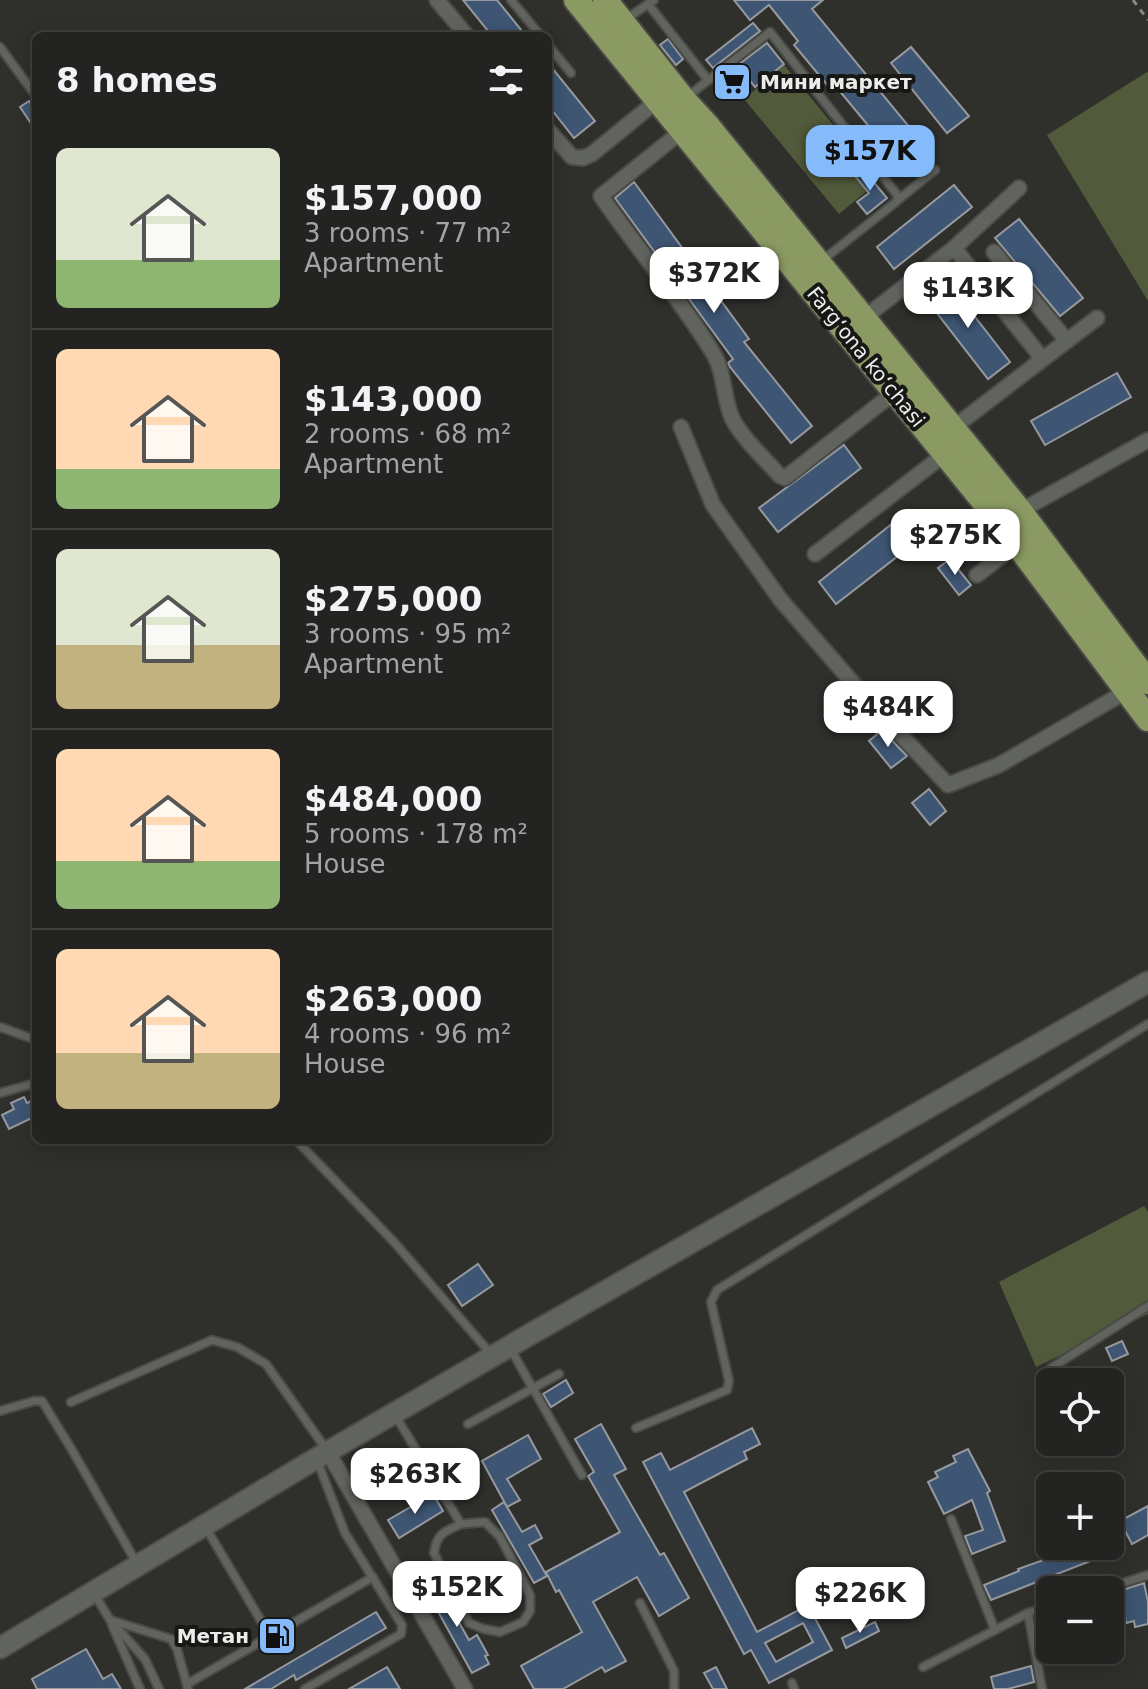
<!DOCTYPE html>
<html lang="en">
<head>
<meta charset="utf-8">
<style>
  body { margin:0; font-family:"DejaVu Sans",sans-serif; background:#2b2c2a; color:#f1f3f6; height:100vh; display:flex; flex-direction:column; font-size:30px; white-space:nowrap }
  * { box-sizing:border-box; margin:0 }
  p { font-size:26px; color:#a3a4a5 }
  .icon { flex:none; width:44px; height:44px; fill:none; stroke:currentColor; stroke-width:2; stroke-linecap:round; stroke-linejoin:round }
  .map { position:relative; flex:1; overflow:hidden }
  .details { position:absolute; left:32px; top:32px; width:520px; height:1112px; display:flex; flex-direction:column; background:#232421; border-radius:12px; box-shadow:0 4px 20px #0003,0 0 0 2px #40413f }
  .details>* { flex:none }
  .buttons { position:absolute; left:1036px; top:1368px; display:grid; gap:16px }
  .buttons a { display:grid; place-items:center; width:88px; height:88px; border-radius:12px; background:#232421; box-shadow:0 4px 20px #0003,0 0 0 2px #40413f; font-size:40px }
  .price { position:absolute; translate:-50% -68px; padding:0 18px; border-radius:16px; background:#fff; color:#222; font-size:26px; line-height:52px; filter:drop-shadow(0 2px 4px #0008) }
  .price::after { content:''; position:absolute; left:50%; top:48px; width:24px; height:18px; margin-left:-12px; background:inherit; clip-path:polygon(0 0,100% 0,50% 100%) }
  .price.active { background:#85bbfb; color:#111 }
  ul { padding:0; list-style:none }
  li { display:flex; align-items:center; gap:24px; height:200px; padding:0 24px }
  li+li { border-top:2px solid #40413f }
  li span { display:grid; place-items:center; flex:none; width:224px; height:160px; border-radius:12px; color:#555 }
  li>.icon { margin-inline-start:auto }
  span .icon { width:96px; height:96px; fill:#fffc; stroke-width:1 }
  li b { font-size:34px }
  h2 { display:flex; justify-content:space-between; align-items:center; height:96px; padding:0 24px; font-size:34px }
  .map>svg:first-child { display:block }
  .green { fill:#515a3a }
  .building { fill:#3e5673; stroke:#96999e; stroke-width:2; fill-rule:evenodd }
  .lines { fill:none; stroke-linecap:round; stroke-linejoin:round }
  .lane-casing { stroke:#4a4b47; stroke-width:11 }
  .street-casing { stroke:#4a4b47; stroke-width:18 }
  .secondary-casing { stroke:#4a4b47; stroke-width:24 }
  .primary-casing { stroke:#4a4b47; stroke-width:28 }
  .path { stroke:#888985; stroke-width:3; stroke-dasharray:6 6; stroke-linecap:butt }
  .lane { stroke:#61635e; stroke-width:7 }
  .street { stroke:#61635e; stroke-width:14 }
  .secondary { stroke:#61635e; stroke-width:20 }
  .primary { stroke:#8b9a62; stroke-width:24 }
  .labels { text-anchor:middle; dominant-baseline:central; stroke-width:8; stroke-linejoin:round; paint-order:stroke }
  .poi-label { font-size:20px; font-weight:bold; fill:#ecedea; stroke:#171816; text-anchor:start }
  .street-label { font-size:20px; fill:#ecedea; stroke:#171816 }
</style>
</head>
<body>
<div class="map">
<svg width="1148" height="1689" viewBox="0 0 1148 1689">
  <rect width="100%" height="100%" fill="#2f302c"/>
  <!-- green -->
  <g class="green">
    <polygon points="784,65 879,181 839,214 744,99"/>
    <polygon points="1147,72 1148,73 1148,301 1047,135"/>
    <polygon points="1144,1206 1148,1212 1148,1314 1036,1367 999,1282"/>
  </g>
  <!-- building -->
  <g class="building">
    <polygon points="463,0 497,0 526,36 492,36"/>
    <polygon points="734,0 823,0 812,9 930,152 906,171 833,83 829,87 794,45 798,41 769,5 750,20"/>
    <polygon points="753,23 760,31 713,68 706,60"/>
    <polygon points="668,39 683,59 676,65 660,45"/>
    <polygon points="767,43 784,64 755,87 738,65"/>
    <polygon points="911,47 969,116 947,133 891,63"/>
    <polygon points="548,63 595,121 574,138 548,105"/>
    <polygon points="29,101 36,111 36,131 20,107"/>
    <polygon points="863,169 887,198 867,214 857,202 869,193 855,176"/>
    <polygon points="634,182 749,339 744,342 812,426 791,443 730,367 728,363 733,359 615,198"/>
    <polygon points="954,185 972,207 894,269 877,247"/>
    <polygon points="1019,219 1083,298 1060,316 995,238"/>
    <polygon points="948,282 1010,362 988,379 926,299"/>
    <polygon points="1117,373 1131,397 1045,445 1031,421"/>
    <polygon points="844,445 861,468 778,532 759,508"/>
    <polygon points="898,519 916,542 836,604 819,582"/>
    <polygon points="950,559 971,585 959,595 938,568"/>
    <polygon points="882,730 907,756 891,768 869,741"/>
    <polygon points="929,789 946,811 930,825 912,803"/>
    <polygon points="24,1097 27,1103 36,1098 36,1116 9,1129 2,1115 14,1109 11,1103"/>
    <polygon points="478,1264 493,1285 462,1306 448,1285"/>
    <polygon points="1122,1341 1128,1354 1112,1361 1106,1348"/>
    <polygon points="566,1380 573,1393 551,1407 543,1394"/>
    <polygon points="601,1424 626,1469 614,1475 660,1555 664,1553 689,1598 659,1616 637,1577 593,1602 626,1661 605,1672 602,1667 563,1689 534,1689 521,1666 582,1632 559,1590 556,1592 546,1572 620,1532 588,1476 594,1472 575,1439"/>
    <path d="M752,1428l8,16 -16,8 3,7 -63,33 73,140 51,-27 24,45 -63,33 -18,-33 -7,4 -101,-192 18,-9 9,17zM803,1623l10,19 -37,20 -11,-19z"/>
    <polygon points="528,1435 541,1459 507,1479 520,1500 507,1507 482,1461"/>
    <polygon points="968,1449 990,1491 987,1493 1005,1541 972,1554 965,1536 983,1530 972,1500 944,1514 928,1482 938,1477 935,1472 956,1462 953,1456"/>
    <polygon points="433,1494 443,1511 399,1538 388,1520"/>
    <polygon points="504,1502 522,1532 535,1525 542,1538 529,1545 547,1576 534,1583 492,1510"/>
    <polygon points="1148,1506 1148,1535 1132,1544 1120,1521"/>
    <polygon points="1083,1546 1126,1547 991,1600 984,1585 1019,1571 1018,1569"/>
    <polygon points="432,1575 469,1640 477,1635 488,1655 485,1656 489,1664 472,1673 421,1581"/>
    <polygon points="1144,1583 1148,1602 1148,1624 1135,1627 1134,1621 1126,1623 1122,1602 1110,1605 1110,1594"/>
    <polygon points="376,1612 386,1628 296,1680 294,1675 271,1689 245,1689"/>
    <polygon points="875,1622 879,1631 846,1648 842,1638"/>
    <polygon points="86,1649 103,1679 112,1674 121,1689 37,1689 32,1679"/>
    <polygon points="1031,1666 1034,1682 1008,1689 994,1689 991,1677"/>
    <polygon points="387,1667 400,1689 349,1689"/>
    <polygon points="716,1667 727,1689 713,1689 704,1673"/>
  </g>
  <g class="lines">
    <defs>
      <g id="lane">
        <polyline points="511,0 541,36"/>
        <polyline points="648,4 708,80"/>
        <polyline points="626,19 654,0"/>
        <polyline points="548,45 571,73"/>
        <polyline points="0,47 36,96"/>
        <polyline points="688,96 770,32 898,196 896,202 824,259"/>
        <polyline points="898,200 935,170"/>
        <polyline points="0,1027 36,1040"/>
        <polyline points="0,1093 36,1083"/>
        <polyline points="296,1140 394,1242 491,1354"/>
        <polyline points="510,1348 582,1475"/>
        <polyline points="1051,1368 1148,1306"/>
        <polyline points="71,1402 212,1340 237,1347 266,1364 326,1449"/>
        <polyline points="0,1411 34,1401 42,1401 72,1450 136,1562"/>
        <path d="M395,1415l66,109c-17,8 -24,9 -27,29l35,70 15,6 16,3 23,-10 7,-11v-16l-30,-58 -15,-15 -24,2"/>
        <polyline points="468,1424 559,1374"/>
        <polyline points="636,1428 727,1390 729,1381 711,1302 717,1290 1148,1024"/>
        <polyline points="951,1519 995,1630"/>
        <polyline points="206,1528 270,1636"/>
        <polyline points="1101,1590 1148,1575"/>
        <polyline points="95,1595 110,1620 171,1639 177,1649 188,1689"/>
        <polyline points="640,1603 674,1671 674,1689"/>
        <polyline points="1028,1613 1042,1689"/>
        <polyline points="111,1621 145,1659 159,1689"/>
        <polyline points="112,1625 140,1689"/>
        <polyline points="923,1667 1028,1613 1050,1606"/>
        <polyline points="792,1683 794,1689"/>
        <polyline points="187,1684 373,1577"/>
        <polyline points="305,1689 401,1634 402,1625 345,1533 317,1460"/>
      </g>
      <g id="street">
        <polyline points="437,0 467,36"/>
        <polyline points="548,130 572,157 583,158 592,154 658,100"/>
        <path d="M682,131l-81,65c36,53 79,102 112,157 12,19 10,45 19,65 10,20 33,41 48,58l5,2 110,-86"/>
        <polyline points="954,248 1019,188"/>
        <polyline points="994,252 1067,341"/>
        <polyline points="864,318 954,248 1038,353 1039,362 953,428"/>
        <polyline points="1039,362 1097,318"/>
        <polyline points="681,427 713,505 780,599 865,697 948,785 999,765 1127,691"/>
        <polyline points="1020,511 1148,440"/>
        <polyline points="815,554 945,454"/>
        <polyline points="977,575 1017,544"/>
        <polyline points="328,1452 465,1689"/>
      </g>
      <polyline id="secondary" points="0,1648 317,1458 529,1335 1148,982"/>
      <g id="primary">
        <polyline points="576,0 1002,524 1148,719"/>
        <polyline points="605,0 684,100 707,125 1020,511 1148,682"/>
      </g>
    </defs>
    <!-- lane casing -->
    <use href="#lane" class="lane-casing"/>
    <!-- street casing -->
    <use href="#street" class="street-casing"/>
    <!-- secondary casing -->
    <use href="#secondary" class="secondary-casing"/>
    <!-- primary casing -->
    <use href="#primary" class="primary-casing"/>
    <!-- path -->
    <polyline class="path" points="1133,0 1148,20"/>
    <!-- lane -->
    <use href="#lane" class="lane"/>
    <!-- street -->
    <use href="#street" class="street"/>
    <!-- secondary -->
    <use href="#secondary" class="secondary"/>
    <!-- primary -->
    <use href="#primary" class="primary"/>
  </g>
  <!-- icons -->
  <defs>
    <symbol id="supermarket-square" viewBox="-11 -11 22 22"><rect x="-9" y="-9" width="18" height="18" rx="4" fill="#85bbfb" stroke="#171816"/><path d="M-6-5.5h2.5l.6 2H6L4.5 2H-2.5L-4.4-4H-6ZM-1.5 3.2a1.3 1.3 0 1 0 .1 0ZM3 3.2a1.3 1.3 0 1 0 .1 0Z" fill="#111"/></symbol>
    <symbol id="fuel-square" viewBox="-11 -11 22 22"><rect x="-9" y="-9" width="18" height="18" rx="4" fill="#85bbfb" stroke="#171816"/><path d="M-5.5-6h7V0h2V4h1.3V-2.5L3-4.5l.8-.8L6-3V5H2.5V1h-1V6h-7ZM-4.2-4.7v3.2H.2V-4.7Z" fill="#111"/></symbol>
  </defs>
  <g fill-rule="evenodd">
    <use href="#supermarket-square" x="710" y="60" width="44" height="44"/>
    <use href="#fuel-square" x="255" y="1614" width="44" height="44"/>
  </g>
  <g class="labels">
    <!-- poi labels -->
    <g class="poi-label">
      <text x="760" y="82">Мини маркет</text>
      <text x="249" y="1636" text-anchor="end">Метан</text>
    </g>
    <!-- street labels -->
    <g class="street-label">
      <text transform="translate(866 357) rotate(51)">Fargʻona koʻchasi</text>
    </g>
  </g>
</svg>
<div class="buttons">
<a><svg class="icon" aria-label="locate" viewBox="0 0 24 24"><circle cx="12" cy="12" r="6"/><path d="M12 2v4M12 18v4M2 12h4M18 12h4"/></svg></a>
<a>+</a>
<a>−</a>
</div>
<b class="price active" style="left:870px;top:193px">$157K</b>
<b class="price" style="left:714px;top:315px">$372K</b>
<b class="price" style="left:968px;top:330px">$143K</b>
<b class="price" style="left:955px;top:577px">$275K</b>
<b class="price" style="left:888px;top:749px">$484K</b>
<b class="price" style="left:415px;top:1516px">$263K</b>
<b class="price" style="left:457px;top:1629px">$152K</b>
<b class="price" style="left:860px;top:1635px">$226K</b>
<section class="details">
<h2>8 homes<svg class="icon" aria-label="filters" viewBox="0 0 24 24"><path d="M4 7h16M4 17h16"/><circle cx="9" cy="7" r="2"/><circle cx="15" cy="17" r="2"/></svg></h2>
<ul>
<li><span style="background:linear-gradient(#dfe7d0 70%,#8fb573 0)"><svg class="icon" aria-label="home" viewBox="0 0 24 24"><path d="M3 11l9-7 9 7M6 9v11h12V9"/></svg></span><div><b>$157,000</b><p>3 rooms · 77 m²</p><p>Apartment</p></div></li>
<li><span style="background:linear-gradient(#ffd9b3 75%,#8fb573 0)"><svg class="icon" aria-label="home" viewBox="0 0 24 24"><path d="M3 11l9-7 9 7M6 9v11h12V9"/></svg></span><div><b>$143,000</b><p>2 rooms · 68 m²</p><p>Apartment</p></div></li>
<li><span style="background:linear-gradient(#dfe7d0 60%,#c2b280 0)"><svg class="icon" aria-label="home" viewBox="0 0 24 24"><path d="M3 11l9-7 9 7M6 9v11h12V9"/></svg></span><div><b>$275,000</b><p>3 rooms · 95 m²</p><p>Apartment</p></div></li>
<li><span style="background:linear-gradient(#ffd9b3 70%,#8fb573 0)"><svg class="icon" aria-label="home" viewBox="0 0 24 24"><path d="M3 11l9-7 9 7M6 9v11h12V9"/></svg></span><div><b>$484,000</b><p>5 rooms · 178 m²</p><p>House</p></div></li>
<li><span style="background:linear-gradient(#ffd9b3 65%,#c2b280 0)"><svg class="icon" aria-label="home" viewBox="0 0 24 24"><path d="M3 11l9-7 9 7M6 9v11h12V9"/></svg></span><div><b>$263,000</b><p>4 rooms · 96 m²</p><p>House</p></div></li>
</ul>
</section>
</div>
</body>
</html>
